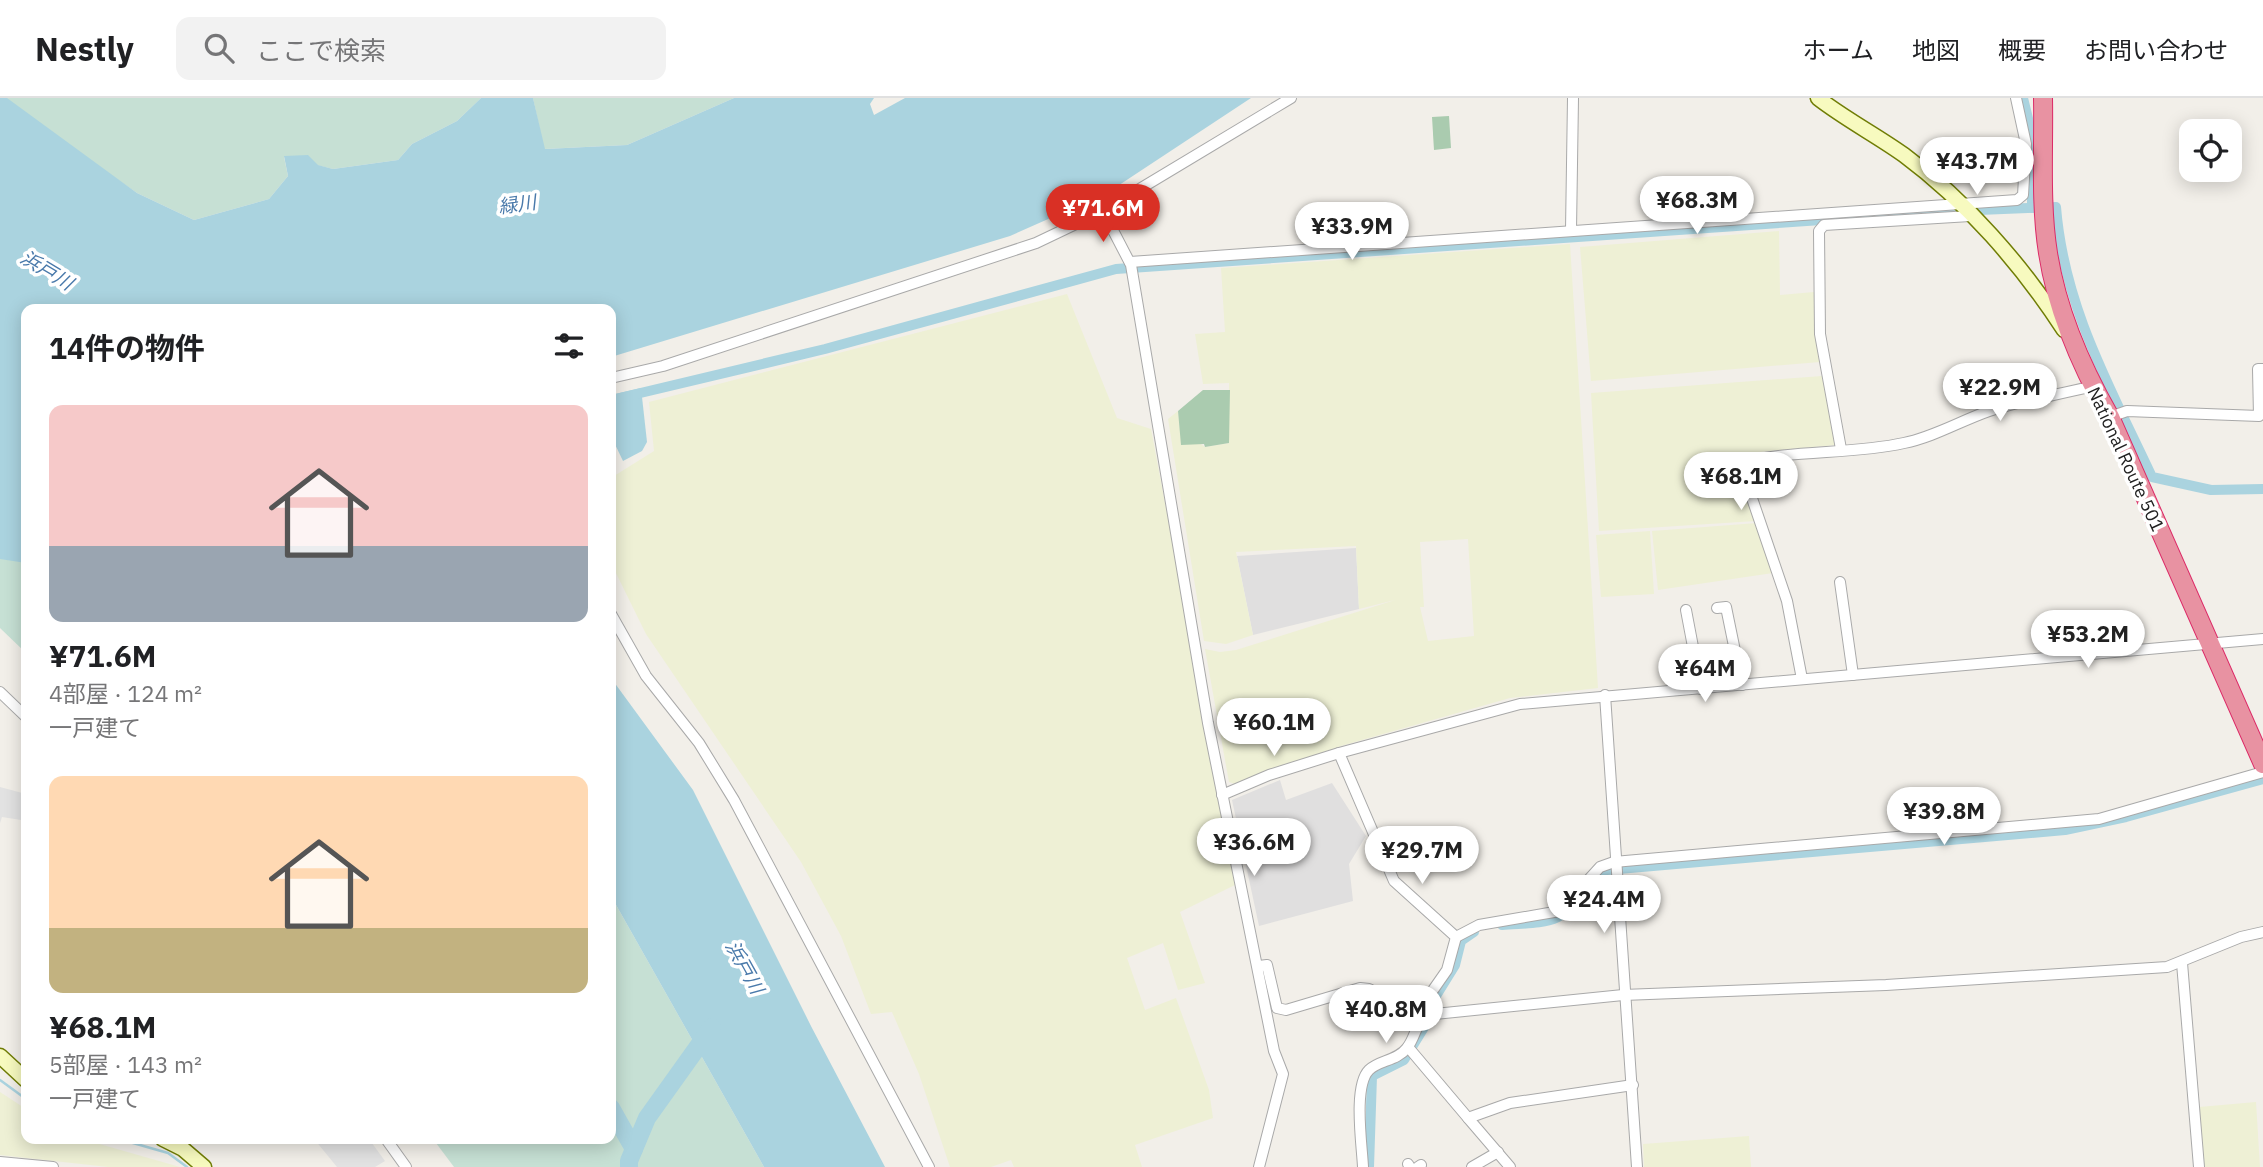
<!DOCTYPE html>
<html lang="ja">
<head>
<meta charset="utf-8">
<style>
  body { margin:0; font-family:"IBM Plex Sans","Noto Sans JP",sans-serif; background:#f2f2f2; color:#202124; height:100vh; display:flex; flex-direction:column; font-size:26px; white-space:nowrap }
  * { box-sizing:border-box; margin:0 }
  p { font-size:23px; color:#757577 }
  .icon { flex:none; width:38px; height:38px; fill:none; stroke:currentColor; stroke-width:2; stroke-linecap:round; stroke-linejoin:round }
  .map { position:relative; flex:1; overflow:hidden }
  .panel { position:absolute; left:21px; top:206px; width:595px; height:840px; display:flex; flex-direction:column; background:#fff; border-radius:14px; box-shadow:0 4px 18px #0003 }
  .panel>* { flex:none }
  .tools { position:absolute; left:2179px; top:21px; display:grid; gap:14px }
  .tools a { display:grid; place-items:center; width:63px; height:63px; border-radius:14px; background:#fff; box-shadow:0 4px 18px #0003; font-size:35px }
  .price { position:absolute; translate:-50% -60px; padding:0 16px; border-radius:24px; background:#fff; color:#222; font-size:23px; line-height:46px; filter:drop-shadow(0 2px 4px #0008) }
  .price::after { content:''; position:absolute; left:50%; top:42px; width:21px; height:16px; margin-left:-10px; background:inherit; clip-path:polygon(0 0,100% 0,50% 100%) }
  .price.active { background:#d93025; color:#fff }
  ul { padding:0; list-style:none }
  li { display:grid; align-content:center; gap:14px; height:371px; padding:0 28px }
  li span { display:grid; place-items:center; height:217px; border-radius:14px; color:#555 }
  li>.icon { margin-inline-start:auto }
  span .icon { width:126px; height:126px; fill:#fffc; stroke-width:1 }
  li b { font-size:30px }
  h2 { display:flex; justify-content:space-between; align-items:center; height:84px; padding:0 28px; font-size:30px }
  header { display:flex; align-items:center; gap:42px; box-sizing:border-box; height:98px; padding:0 35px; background:#fff; border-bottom:2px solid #e0e0e0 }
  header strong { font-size:33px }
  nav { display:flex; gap:38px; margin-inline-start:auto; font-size:24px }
  .search { width:490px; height:63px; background:#f2f2f2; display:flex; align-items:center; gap:18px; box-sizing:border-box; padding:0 24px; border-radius:14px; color:#757577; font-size:26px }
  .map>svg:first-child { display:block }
  .residential { fill:#e0dfdf }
  .farmland { fill:#eef0d5; fill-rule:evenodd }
  .wetland { fill:#c6e0d4 }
  .cemetery { fill:#aacbaf }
  .parking { fill:#e2e2e2 }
  .water { fill:#aad3df }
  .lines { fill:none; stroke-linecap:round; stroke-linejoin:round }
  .stream { stroke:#aad3df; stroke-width:2.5 }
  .canal { stroke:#aad3df; stroke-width:10 }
  .river { stroke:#aad3df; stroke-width:18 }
  .street-casing { stroke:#a9a9a9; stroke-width:12 }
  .secondary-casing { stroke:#707d05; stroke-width:17 }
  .highway-casing { stroke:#dc2a67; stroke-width:20 }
  .street { stroke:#fff; stroke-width:10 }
  .secondary { stroke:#f7fabf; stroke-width:14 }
  .highway { stroke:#e892a2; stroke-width:18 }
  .labels { text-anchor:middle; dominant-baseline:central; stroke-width:7; stroke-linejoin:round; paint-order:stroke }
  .street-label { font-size:18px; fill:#222; stroke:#fff }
  .water-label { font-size:19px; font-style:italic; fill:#4a7aab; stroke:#fff }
</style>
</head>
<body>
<header>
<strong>Nestly</strong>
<div class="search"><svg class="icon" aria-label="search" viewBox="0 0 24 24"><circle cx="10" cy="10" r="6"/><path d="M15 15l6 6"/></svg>ここで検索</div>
<nav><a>ホーム</a><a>地図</a><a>概要</a><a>お問い合わせ</a></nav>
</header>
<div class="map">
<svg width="2263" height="1069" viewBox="0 0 2263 1069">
  <rect width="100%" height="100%" fill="#f2efe9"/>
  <!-- residential -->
  <g class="residential">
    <polygon points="1356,450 1359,511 1253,537 1237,458"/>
    <polygon points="1280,682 1286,702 1332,685 1366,738 1349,766 1353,803 1259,828 1232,702"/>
  </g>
  <!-- farmland -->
  <g class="farmland">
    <polygon points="1779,133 1780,197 1814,194 1814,226 1820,264 1591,283 1580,149"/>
    <path d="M1570,146l28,444 -88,10 -169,48 -106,38 -6,-2 -24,-133 15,3 16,-2 159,-50 -36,9 -3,-63 -120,6 17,83 -27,9 -22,-3 -36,-222 10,-8 2,18 25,18 24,-4v-60l-26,1 -8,-50 30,-2 -4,-64zM1468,441l6,97 -46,5 -8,-34h4l-4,-65z"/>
    <polygon points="1067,196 1117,320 1151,331 1237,786 1180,814 1205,885 1178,892 1163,845 1127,860 1145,912 1176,900 1209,992 1213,1020 1135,1047 1142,1069 1014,1069 1011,1062 991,1069 950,1069 919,976 892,914 871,916 841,838 801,764 646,536 611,465 611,398 616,395 614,378 654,353 649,304"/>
    <polygon points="1822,278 1836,347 1759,354 1734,363 1756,423 1599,433 1591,295"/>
    <polygon points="1757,425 1773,475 1658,492 1652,433"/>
    <polygon points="1650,433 1654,496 1601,499 1596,437"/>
    <polygon points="0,994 26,1011 26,1041 82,1041 180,1069 108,1069 0,1057"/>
    <polygon points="2256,1004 2260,1069 2202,1069 2199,1009"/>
    <polygon points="1749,1038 1751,1069 1644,1069 1643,1046"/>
  </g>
  <!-- wetland -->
  <g class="wetland">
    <polygon points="0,0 481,0 457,23 412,46 398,62 333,71 284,59 288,78 269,101 194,122 137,95"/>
    <polygon points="533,0 734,0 627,47 544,51"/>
    <polygon points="0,445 26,447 26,555 0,530"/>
    <polygon points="611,798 764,1069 454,1069 433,1041 611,1041"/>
  </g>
  <!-- cemetery -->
  <g class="cemetery">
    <polygon points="1449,18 1451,50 1434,52 1432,19"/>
    <polygon points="1203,292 1230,292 1229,345 1205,349 1204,346 1181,347 1178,313"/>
  </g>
  <!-- parking -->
  <g class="parking">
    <polygon points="0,689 26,696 21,722 2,719 0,725"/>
    <polygon points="369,1041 385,1063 375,1069 337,1069 315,1042"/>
  </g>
  <!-- water -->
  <g class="water">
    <polygon points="0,0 7,0 137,95 194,122 269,101 288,78 284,58 308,57 318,67 333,71 398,62 412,46 457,23 481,0 533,0 545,51 627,47 734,0 874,0 870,6 874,17 905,0 1251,0 1107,95 1010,138 611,259 611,212 26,212 26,465 0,461"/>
    <polygon points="641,290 647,344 642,353 623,363 611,338 611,297"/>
    <polygon points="611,580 693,692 812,930 885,1069 764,1069 611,798"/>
  </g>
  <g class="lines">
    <!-- stream -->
    <g class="stream">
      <polyline points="0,982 26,1001"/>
      <polyline points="119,1041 168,1055 187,1069"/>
    </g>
    <!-- canal -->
    <g class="canal">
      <polyline points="2023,0 2032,37 2032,110"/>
      <path d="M1979,112l77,-3c8,100 54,180 96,270l59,13 52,-1"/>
      <polyline points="611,302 825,251 1116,171 1952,113"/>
      <path d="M1502,827c17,-2 40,0 56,-8 21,-10 27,-37 49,-47l458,-40 61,-13 137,-38"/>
      <polyline points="1429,909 1455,867 1461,843 1474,834"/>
      <polyline points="1369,1069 1372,978 1404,962 1428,923"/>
    </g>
    <!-- river -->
    <g class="river">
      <polyline points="611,1010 634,1051"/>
      <polyline points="629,1069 629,1063 647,1020 712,929"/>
    </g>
    <defs>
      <g id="street">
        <polyline points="1103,113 1131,167 1208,625 1274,953 1283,976 1259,1069"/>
        <polyline points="1571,132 1573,0"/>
        <polyline points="1130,164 2017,102 2023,97 2026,46 2016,0"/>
        <polyline points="611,280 663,268 1036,145 1103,113 1291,0"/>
        <polyline points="2110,319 2127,313 2259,318 2258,271 2263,271"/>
        <polyline points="1841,351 1820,236 1819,133 1824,127 1970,118"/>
        <polyline points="1840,484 1853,577"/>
        <polyline points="1717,510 1726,509 1742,587"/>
        <polyline points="1686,512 1701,591"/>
        <polyline points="611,516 646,578 699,645 734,702 929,1069"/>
        <path d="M1802,581l-15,-78 -47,-138c54,-14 110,-8 164,-20 30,-6 56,-22 85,-32 33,-11 69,-16 104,-25"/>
        <polyline points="0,594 26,619"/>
        <polyline points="1605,597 1637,1069"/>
        <polyline points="1339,655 1394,783 1456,839 1447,872 1424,905 1425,917"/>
        <polyline points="1222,697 1269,677 1339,655 1520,606 2263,541"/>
        <polyline points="1456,839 1479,827 1560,813 1600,769 1614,764 2099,721 2263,674"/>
        <polyline points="2182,865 2199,1069"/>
        <polyline points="1259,868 1267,867 1277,910 1286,912 1360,890 1369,891 1422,919"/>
        <polyline points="1408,949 1468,1020"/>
        <polyline points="386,1041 406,1069"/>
        <polyline points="0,1064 53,1069"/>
        <polyline points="1408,1066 1410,1069"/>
        <path d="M1363,1069c-1,-22 -10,-81 6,-97 10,-10 28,-9 38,-22 8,-10 9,-24 18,-33l198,-20 263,-10 281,-18 74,-30 22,-5"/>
        <polyline points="1418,1069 1421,1067"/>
        <polyline points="1472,1069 1498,1054"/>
        <polyline points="1510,1069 1468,1020 1510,1005 1633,987"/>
      </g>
      <g id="secondary">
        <path d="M1818,0c27,21 58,37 86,57 62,46 118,110 160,175"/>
        <polyline points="0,958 26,982"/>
        <polyline points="163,1041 183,1051 204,1069"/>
      </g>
      <path id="highway" d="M2043,0c1,51 -3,105 5,155 9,58 33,113 62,164l153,347"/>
    </defs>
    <!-- street casing -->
    <use href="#street" class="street-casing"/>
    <!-- secondary casing -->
    <use href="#secondary" class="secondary-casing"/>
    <!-- highway casing -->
    <use href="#highway" class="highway-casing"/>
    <!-- street -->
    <use href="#street" class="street"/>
    <!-- secondary -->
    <use href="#secondary" class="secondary"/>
    <!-- highway -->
    <use href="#highway" class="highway"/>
  </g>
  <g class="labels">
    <!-- street labels -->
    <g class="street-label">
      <text transform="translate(2126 361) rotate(65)">National Route 501</text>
    </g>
    <!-- water labels -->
    <g class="water-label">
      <text transform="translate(517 106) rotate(-8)">緑川</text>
      <text transform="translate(47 172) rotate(31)">浜戸川</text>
      <text transform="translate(745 869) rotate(61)">浜戸川</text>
    </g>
  </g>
</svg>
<div class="tools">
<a><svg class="icon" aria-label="locate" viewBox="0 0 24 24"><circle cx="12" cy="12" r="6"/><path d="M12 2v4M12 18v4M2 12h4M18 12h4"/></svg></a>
</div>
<b class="price" style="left:1977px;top:99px">¥43.7M</b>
<b class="price" style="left:1697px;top:138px">¥68.3M</b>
<b class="price active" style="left:1103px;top:146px">¥71.6M</b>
<b class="price" style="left:1352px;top:164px">¥33.9M</b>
<b class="price" style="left:2000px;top:325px">¥22.9M</b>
<b class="price" style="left:1741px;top:414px">¥68.1M</b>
<b class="price" style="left:2088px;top:572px">¥53.2M</b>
<b class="price" style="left:1705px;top:606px">¥64M</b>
<b class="price" style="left:1274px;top:660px">¥60.1M</b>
<b class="price" style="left:1944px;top:749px">¥39.8M</b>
<b class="price" style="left:1254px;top:780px">¥36.6M</b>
<b class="price" style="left:1422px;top:788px">¥29.7M</b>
<b class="price" style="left:1604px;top:837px">¥24.4M</b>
<b class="price" style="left:1386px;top:947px">¥40.8M</b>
<section class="panel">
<h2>14件の物件<svg class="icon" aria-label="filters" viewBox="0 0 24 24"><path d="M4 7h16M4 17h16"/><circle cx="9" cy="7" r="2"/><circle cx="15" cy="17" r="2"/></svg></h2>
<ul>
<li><span style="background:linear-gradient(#f6c9c9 65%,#9aa5b1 0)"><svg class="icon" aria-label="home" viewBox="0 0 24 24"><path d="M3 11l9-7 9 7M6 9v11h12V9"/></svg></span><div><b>¥71.6M</b><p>4部屋 · 124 m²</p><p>一戸建て</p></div></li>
<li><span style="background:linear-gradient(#ffd9b3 70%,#c2b280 0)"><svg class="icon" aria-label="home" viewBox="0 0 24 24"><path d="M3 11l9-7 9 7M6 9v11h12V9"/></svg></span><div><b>¥68.1M</b><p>5部屋 · 143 m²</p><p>一戸建て</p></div></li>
</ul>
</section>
</div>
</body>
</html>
